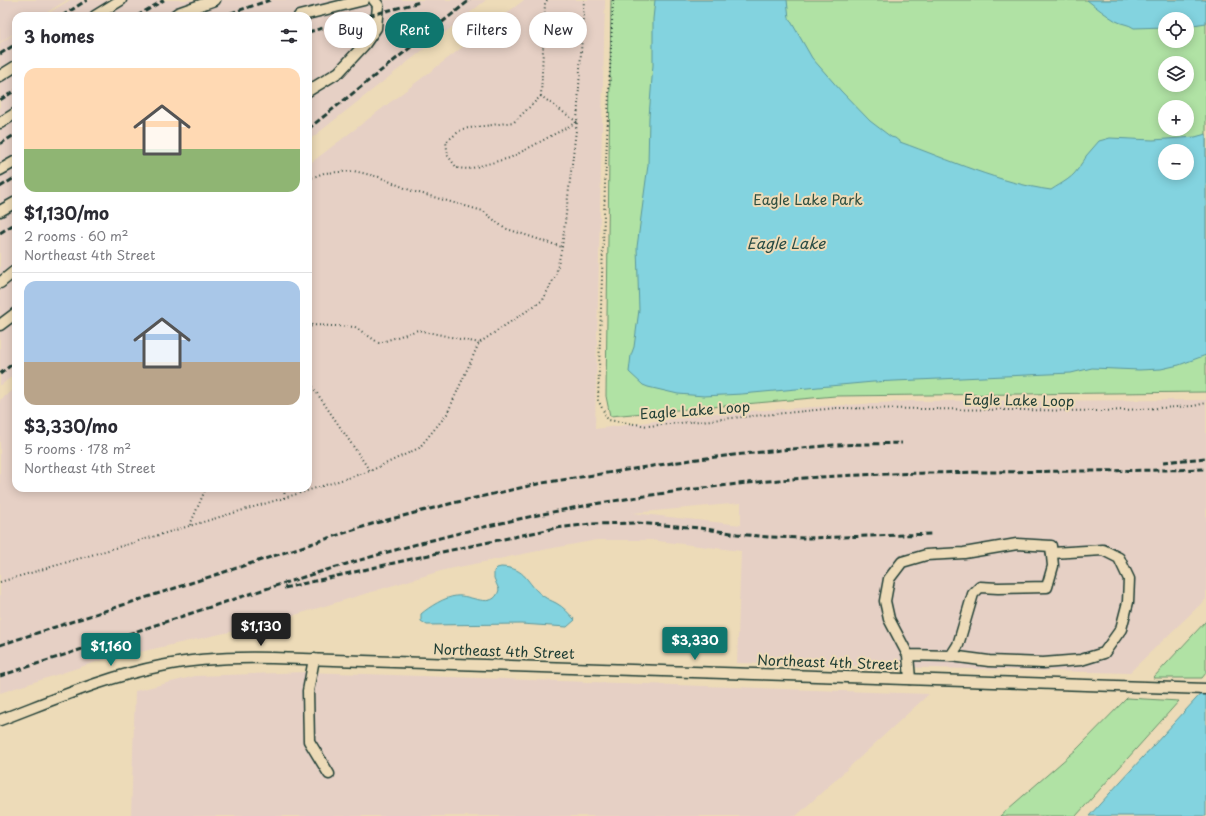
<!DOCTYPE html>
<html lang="en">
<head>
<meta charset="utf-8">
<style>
  body { margin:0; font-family:"Playpen Sans",sans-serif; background:#f2f2f3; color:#2b2b33; height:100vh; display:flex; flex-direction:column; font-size:15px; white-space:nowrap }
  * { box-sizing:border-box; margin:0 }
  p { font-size:13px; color:#7c7c81 }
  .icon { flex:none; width:22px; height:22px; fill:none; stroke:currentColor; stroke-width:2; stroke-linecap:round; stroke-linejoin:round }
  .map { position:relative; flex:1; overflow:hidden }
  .details { position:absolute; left:12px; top:12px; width:300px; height:480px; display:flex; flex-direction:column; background:#fff; border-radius:12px; box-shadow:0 2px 10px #0003 }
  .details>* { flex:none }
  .top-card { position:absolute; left:324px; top:12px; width:380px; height:36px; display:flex; gap:8px }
  .controls { position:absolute; left:1158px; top:12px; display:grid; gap:8px }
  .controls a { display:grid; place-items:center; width:36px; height:36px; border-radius:50%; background:#fff; box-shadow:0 2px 10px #0003; font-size:20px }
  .price { position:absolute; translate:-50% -34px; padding:0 9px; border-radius:4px; background:#0f766e; color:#fff; font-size:13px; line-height:26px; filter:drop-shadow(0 1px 2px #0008) }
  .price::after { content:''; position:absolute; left:50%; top:24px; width:12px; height:9px; margin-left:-6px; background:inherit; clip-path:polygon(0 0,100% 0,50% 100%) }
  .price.on { background:#222; color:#fff }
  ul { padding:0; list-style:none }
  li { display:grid; align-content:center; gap:8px; height:212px; padding:0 12px }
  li+li { border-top:1px solid #e1e1e2 }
  li span { display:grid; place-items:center; height:124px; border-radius:12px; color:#555 }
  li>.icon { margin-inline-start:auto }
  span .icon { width:72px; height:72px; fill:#fffc; stroke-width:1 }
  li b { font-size:17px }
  h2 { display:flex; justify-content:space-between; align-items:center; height:48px; padding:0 12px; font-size:17px }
  .pill { padding:0 14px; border-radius:18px; background:#fff; box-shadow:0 2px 10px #0003; font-size:14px; line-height:36px }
  .pill.on { background:#0f766e; color:#fff }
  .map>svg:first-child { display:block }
  .built { fill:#e6d0c5; fill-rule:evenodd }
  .green { fill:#b0e2a4; stroke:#68906c; fill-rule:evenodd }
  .water { fill:#83d3df; stroke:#5b979b; fill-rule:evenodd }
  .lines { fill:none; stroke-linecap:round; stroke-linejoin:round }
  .minor-casing { stroke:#1f3d34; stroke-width:13 }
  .path { stroke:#1f3d34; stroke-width:2; stroke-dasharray:1 3; stroke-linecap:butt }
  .minor { stroke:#eddbb8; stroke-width:10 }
  .rail { stroke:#1f3d34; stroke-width:3; stroke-dasharray:6 3; stroke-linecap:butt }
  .labels { text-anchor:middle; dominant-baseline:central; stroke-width:4; stroke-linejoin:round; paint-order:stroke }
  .park-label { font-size:14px; fill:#2e4e3f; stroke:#eddbb8 }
  .street-label { font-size:14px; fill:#1f3d34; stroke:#eddbb8 }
  .water-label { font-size:15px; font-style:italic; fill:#294c45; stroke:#eddbb8 }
</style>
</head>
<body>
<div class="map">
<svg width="1206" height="816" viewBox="0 0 1206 816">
  <rect width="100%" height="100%" fill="#eddbb8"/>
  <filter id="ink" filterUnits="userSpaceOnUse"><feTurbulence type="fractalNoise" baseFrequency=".025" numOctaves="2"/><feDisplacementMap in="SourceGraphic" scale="8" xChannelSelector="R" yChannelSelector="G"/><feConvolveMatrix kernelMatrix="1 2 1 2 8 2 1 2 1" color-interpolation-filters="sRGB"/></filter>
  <g filter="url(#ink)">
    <!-- built -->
    <g class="built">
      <polygon points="0,0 67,0 41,16 16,16 16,32 0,42"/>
      <polygon points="70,0 486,0 308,141 308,16 44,16"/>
      <path d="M524,0h81l-10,429 120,-16 196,-12 295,-1v199l-77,74 -392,-10 4,-112 -91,-11h-53l-49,9 -104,21 -179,54 -166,37 -99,32v-293l16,-12v100h292v-323zM741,503v22l-108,-12z"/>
      <polygon points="16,33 16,373 0,386 0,43"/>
      <polygon points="307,672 929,694 796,816 131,816 135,691 195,676"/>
    </g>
    <!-- green -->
    <g class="green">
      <path d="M611,0h595v392l-371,4 -225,20 -4,-20zM1165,19h22v22h-22zM1165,63h22v22h-22zM1165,107h22v22h-22zM1165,151h22v22h-22z"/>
      <polygon points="1206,621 1206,673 1202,678 1153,678"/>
      <polygon points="1127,698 1179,701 1076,816 1000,816 1077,749"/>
    </g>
    <!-- water -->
    <g class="water">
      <path d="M655,0h132l2,18 23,40 29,33 29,30 21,16 4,1 5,4c50,18 99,41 151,48 12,-8 23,-12 30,-26 2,-3 4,-4 5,-8l13,-15 11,-3 43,2 42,-3 11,-3v221l-27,10 -18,4 -22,1 -47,-2 -21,5 -198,9 -131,12 -38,2 -26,-2 -30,-7 -5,-2 -14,-13 2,-17 3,-8 5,-37 -2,-63 11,-82 1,-48 4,-52v-46zM1165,151h22v22h-22z"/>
      <path d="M1087,0h119v23l-19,3v-7h-22v8l-31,1c-5,-4 -13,-4 -18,-7 -10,-6 -19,-13 -29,-21z"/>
      <path d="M501,567c27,1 24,16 42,29 4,3 9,5 13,7 8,4 13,11 19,17l-8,7 -46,-3 -94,1 -6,-4v-7c8,-7 24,-17 35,-18 14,-2 37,15 43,-6l-5,-12v-7l3,-3z"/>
      <polygon points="1206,688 1206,816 1089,816"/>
    </g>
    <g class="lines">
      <defs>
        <g id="minor">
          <polyline points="95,16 121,0"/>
          <polyline points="174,16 178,13 215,0"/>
          <polyline points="299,16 364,0"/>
          <polyline points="0,76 16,66"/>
          <polyline points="308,91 339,72 365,44 376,28 378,5 374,0"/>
          <polyline points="0,123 16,113"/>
          <polyline points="0,170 16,161"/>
          <polyline points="0,211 16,202"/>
          <polyline points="0,283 16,270"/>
          <polyline points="0,325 16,313"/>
          <polyline points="908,655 951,656 958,645 973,594 980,587 998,588 1047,587 1053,566 1051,546 1017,544 964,553 926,555 902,562 889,579 885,601 889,619 908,655 910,679"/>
          <polyline points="951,656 989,661 1043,663 1081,660 1104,653 1121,629 1128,602 1129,579 1119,558 1103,550 1052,553"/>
          <polyline points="314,659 308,691 309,741 329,774"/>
          <path d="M0,720c53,-20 105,-43 161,-54 37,-8 75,-9 112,-8l933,31"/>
        </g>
      </defs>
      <!-- minor casing -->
      <use href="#minor" class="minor-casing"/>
      <!-- path -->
      <g class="path">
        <polyline points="547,0 545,3 541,96 577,122"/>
        <polyline points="613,0 605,184 598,400 608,420 648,426 837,408 1105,411 1194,406 1206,403"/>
        <polyline points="541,96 514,122 462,129 446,142 448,156 457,168 468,169 510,158 577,122"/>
        <polyline points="308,179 324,173 354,171 379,177 412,191 483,211 504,228 562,247"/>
        <polyline points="308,322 312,325 355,327 379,343 418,330 479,343"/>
        <polyline points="308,330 312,325"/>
        <polyline points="308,380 370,471"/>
        <polyline points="284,498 285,488"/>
        <polyline points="190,525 206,488"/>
        <polyline points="0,582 284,498 370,471 419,448 447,414 479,343 543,300 556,274 562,247 577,122 584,0"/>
      </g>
      <!-- minor -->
      <use href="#minor" class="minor"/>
      <!-- rail -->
      <g class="rail">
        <polyline points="62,16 87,0"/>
        <polyline points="137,16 164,0"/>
        <polyline points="222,16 270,0"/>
        <polyline points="308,32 420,2"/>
        <polyline points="0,54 16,44"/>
        <polyline points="0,100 16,90"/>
        <polyline points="308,129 470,0"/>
        <polyline points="0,144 16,134"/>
        <polyline points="0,187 16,177"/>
        <polyline points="0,233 16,223"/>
        <polyline points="0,374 16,361"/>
        <polyline points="1163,462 1206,458"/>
        <polyline points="284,588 442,552 556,528 591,524 638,523 700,528 737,534 769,537 809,538 933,534"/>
        <polyline points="0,645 372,524 453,503 542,483 698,459 771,451 834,445 902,443"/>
        <path d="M0,676c61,-20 122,-40 183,-60 141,-47 283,-91 430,-115 55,-9 110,-16 166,-21 70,-6 140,-7 210,-8 72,-1 145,-1 217,-3"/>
      </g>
    </g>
  </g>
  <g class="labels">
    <!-- park labels -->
    <g class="park-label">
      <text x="808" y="199">Eagle Lake Park</text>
    </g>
    <!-- street labels -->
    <g class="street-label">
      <text transform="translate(1019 400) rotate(1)">Eagle Lake Loop</text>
      <text transform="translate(695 410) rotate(-4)">Eagle Lake Loop</text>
      <text transform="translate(504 651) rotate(2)">Northeast 4th Street</text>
      <text transform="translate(828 662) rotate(2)">Northeast 4th Street</text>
    </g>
    <!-- water labels -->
    <g class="water-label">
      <text x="786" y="242">Eagle Lake</text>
    </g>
  </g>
</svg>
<div class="controls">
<a><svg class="icon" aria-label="locate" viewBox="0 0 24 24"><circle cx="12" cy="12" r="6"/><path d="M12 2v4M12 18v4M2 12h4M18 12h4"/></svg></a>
<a><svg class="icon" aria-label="layers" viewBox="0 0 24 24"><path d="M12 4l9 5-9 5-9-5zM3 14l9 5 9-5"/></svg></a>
<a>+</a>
<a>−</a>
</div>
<b class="price on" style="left:261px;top:647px">$1,130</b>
<b class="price" style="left:695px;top:661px">$3,330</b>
<b class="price" style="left:111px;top:667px">$1,160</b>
<div class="top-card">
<a class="pill">Buy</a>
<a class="pill on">Rent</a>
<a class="pill">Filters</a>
<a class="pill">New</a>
</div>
<section class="details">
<h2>3 homes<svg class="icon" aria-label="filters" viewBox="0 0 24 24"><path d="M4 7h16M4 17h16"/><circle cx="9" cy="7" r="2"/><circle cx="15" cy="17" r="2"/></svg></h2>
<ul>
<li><span style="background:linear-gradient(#ffd9b3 65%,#8fb573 0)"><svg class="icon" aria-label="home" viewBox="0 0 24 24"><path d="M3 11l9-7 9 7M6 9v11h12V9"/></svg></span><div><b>$1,130/mo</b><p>2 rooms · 60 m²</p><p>Northeast 4th Street</p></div></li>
<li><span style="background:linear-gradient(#a9c7e8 65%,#b9a48a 0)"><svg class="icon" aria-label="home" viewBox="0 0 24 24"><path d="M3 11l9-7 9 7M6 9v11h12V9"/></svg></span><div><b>$3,330/mo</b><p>5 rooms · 178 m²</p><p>Northeast 4th Street</p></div></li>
</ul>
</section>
</div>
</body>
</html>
